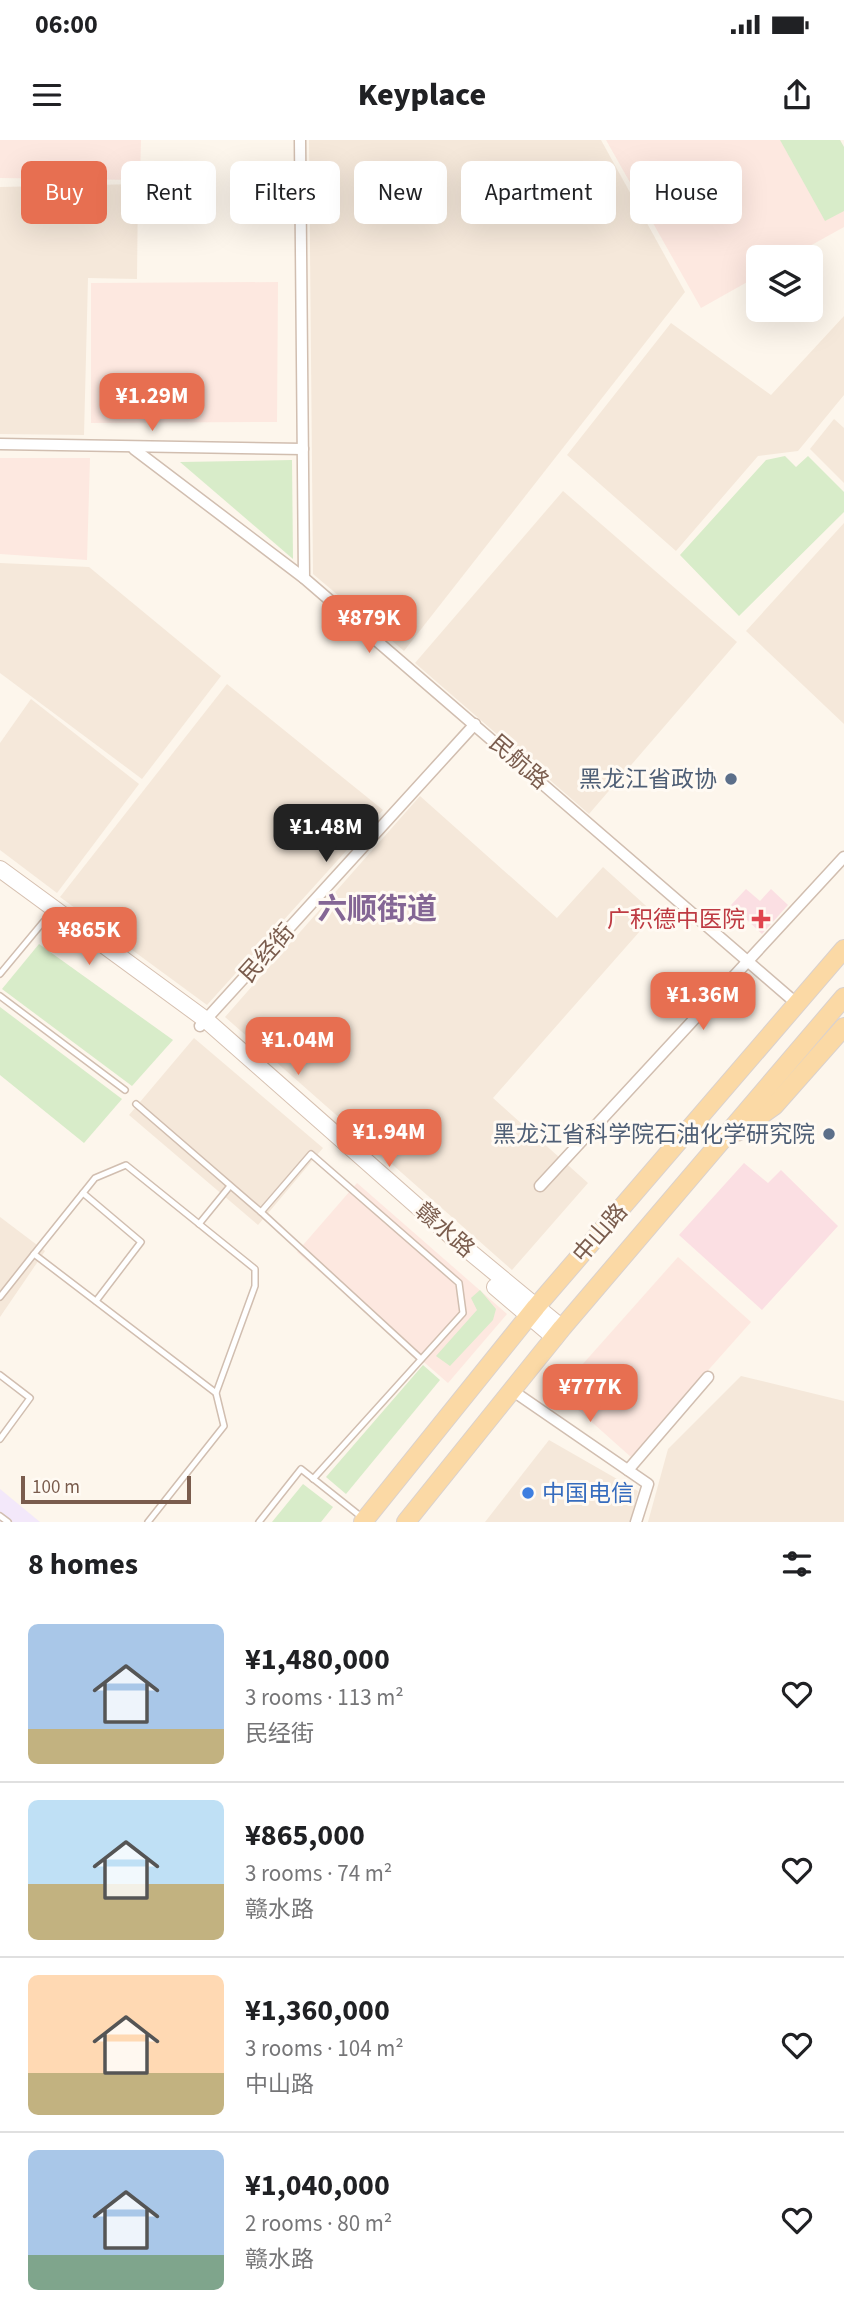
<!DOCTYPE html>
<html lang="en">
<head>
<meta charset="utf-8">
<style>
  body { margin:0; font-family:"Source Sans 3","Noto Sans SC",sans-serif; background:#f2f2f2; color:#202124; height:100vh; display:flex; flex-direction:column; font-size:26px; white-space:nowrap }
  * { box-sizing:border-box; margin:0 }
  p { font-size:23px; color:#757577 }
  .icon { flex:none; width:38px; height:38px; fill:none; stroke:currentColor; stroke-width:2; stroke-linecap:round; stroke-linejoin:round }
  .map { position:relative; height:1382px; overflow:hidden }
  .side { display:flex; flex-direction:column; background:#fff; flex:1 }
  .side>* { flex:none }
  .hud { position:absolute; left:21px; top:21px; width:803px; height:63px; display:flex; gap:14px }
  .controls { position:absolute; left:746px; top:105px; display:grid; gap:14px }
  .controls a { display:grid; place-items:center; width:77px; height:77px; border-radius:10px; background:#fff; box-shadow:0 7px 28px #0002; font-size:35px }
  .scale { position:absolute; left:21px; bottom:18px; width:170px; box-sizing:border-box; padding-left:7px; border:4px solid #7a5c4d; border-top:0; font-size:19px; line-height:24px; white-space:nowrap; color:#7a5c4d; -webkit-text-stroke:5px #fffaf3; paint-order:stroke }
  .price { position:absolute; translate:-50% -60px; padding:0 16px; border-radius:14px; background:#e76f51; color:#fff; font-size:23px; line-height:46px; filter:drop-shadow(0 2px 4px #0008) }
  .price::after { content:''; position:absolute; left:50%; top:42px; width:21px; height:16px; margin-left:-10px; background:inherit; clip-path:polygon(0 0,100% 0,50% 100%) }
  .price.current { background:#222; color:#fff }
  ul { padding:0; list-style:none }
  li { display:flex; align-items:center; gap:21px; height:175px; padding:0 28px }
  li+li { border-top:2px solid #e0e0e0 }
  li span { display:grid; place-items:center; flex:none; width:196px; height:140px; border-radius:10px; color:#555 }
  li>.icon { margin-inline-start:auto }
  span .icon { width:84px; height:84px; fill:#fffc; stroke-width:1 }
  li b { font-size:30px }
  h2 { display:flex; justify-content:space-between; align-items:center; height:84px; padding:0 28px; font-size:30px }
  .chip { padding:0 24px; border-radius:10px; background:#fff; box-shadow:0 7px 28px #0002; font-size:24px; line-height:63px }
  .chip.current { background:#e76f51; color:#fff }
  .status { display:flex; justify-content:space-between; align-items:center; height:49px; padding:0 35px; background:#fff; direction:ltr }
  .status svg { height:19px; fill:currentColor }
  header { display:flex; justify-content:space-between; align-items:center; height:91px; padding:0 28px; background:#fff; font-size:32px; font-weight:800 }
  .map>svg:first-child { display:block }
  .residential { fill:#f5e8da }
  .commercial { fill:#fde8e0 }
  .education { fill:#f3e8fa }
  .medical { fill:#fbdfe3 }
  .green { fill:#d8ecc9 }
  .lines { fill:none; stroke-linecap:round; stroke-linejoin:round }
  .lane-casing { stroke:#d1beb0; stroke-width:8 }
  .street-casing { stroke:#d1beb0; stroke-width:13 }
  .secondary-casing { stroke:#d6c0b0; stroke-width:18 }
  .primary-casing { stroke:#dad1cd; stroke-width:20 }
  .lane { stroke:#fff; stroke-width:5 }
  .street { stroke:#fff; stroke-width:10 }
  .secondary { stroke:#fff; stroke-width:16 }
  .primary { stroke:#fbd9a5; stroke-width:18 }
  .service-dot { fill:#5c6f8a; stroke:#fffaf3; stroke-width:2.5 }
  .health-dot { fill:#e0444e; stroke:#fffaf3; stroke-width:2.5 }
  .shop-dot { fill:#3f7fe0; stroke:#fffaf3; stroke-width:2.5 }
  .labels { text-anchor:middle; dominant-baseline:central; stroke-width:6; stroke-linejoin:round; paint-order:stroke }
  .street-label { font-size:23px; fill:#7a5c4d; stroke:#fffaf3 }
  .service-label { font-size:23px; fill:#4e5e75; stroke:#fffaf3; text-anchor:end }
  .health-label { font-size:23px; fill:#be3a42; stroke:#fffaf3; text-anchor:end }
  .shop-label { font-size:23px; fill:#366cbe; stroke:#fffaf3; text-anchor:start }
  .district-label { font-size:30px; font-weight:bold; fill:#846695; stroke:#fffaf3 }
</style>
</head>
<body>
<div class="status"><b>06:00</b><svg viewBox="0 0 49 12"><path d="M0 12V9h3v3zM5 12V6h3v6zM10 12V3h3v9zM15 12V0h3v12zM26 1h20v11H26zM47 4h2v5h-2z"/></svg></div>
<header><svg class="icon" aria-label="menu" viewBox="0 0 24 24"><path d="M4 6h16M4 12h16M4 18h16"/></svg>Keyplace<svg class="icon" aria-label="share" viewBox="0 0 24 24"><path d="M12 15V3M7 8l5-5 5 5M5 13v7h14v-7"/></svg></header>
<div class="map">
<svg width="844" height="1382" viewBox="0 0 844 1382">
  <rect width="100%" height="100%" fill="#fdf6ec"/>
  <!-- residential -->
  <g class="residential">
    <polygon points="309,0 601,0 685,152 404,511 313,434"/>
    <polygon points="138,44 137,139 88,138 84,295 0,294 0,47"/>
    <polygon points="844,176 844,255 798,311 758,316 676,411 567,315 671,183 771,255"/>
    <polygon points="834,279 844,288 844,343 810,309"/>
    <polygon points="563,351 737,502 589,674 415,523"/>
    <polygon points="844,383 844,584 746,491"/>
    <polygon points="0,423 89,427 221,536 142,639 0,533"/>
    <polygon points="227,544 383,670 207,865 60,757"/>
    <polygon points="31,559 139,644 57,753 0,710 0,603"/>
    <polygon points="420,656 557,778 603,727 655,774 493,958 588,1043 512,1130 225,877"/>
    <polygon points="194,898 323,1008 258,1085 129,975"/>
    <polygon points="0,1077 45,1111 0,1177"/>
    <polygon points="741,1236 844,1261 844,1382 648,1382 668,1309"/>
    <polygon points="549,1300 638,1351 630,1382 485,1382"/>
  </g>
  <!-- commercial -->
  <g class="commercial">
    <polygon points="0,0 141,0 140,40 0,38"/>
    <polygon points="606,0 840,0 844,8 844,87 790,117 758,117 758,136 701,168"/>
    <polygon points="278,142 277,282 91,283 91,143"/>
    <polygon points="0,318 90,318 87,420 0,414"/>
    <polygon points="357,1043 507,1174 448,1243 297,1112"/>
    <polygon points="678,1117 751,1182 631,1317 558,1252"/>
  </g>
  <!-- education -->
  <polygon class="education" points="0,1349 40,1382 0,1382"/>
  <!-- medical -->
  <g class="medical">
    <polygon points="746,749 760,761 771,749 788,765 762,794 731,765"/>
    <polygon points="744,1023 768,1043 781,1030 838,1086 762,1170 679,1095"/>
  </g>
  <!-- green -->
  <g class="green">
    <polygon points="780,0 840,0 844,7 844,71 825,81"/>
    <polygon points="785,316 796,327 808,316 844,352 844,372 739,476 680,415 766,320"/>
    <polygon points="292,320 293,419 180,322"/>
    <polygon points="39,804 173,900 132,946 2,849"/>
    <polygon points="0,867 122,959 84,1003 0,935"/>
    <polygon points="480,1150 496,1169 493,1180 450,1226 436,1216 477,1170 471,1158"/>
    <polygon points="423,1225 440,1240 346,1354 326,1337"/>
    <polygon points="303,1344 333,1367 321,1382 272,1382"/>
  </g>
  <g class="lines">
    <defs>
      <g id="lane">
        <polyline points="0,834 49,775"/>
        <polyline points="0,856 125,950"/>
        <polyline points="136,964 261,1072 311,1014 459,1143 463,1173 313,1339"/>
        <polyline points="83,1053 141,1102 96,1161"/>
        <polyline points="261,1072 421,1219"/>
        <polyline points="199,1084 230,1046"/>
        <polyline points="34,1114 95,1038 126,1025 255,1129 255,1146 216,1253"/>
        <polyline points="0,1157 34,1114 216,1253 224,1286 148,1382"/>
        <polyline points="0,1235 30,1258 0,1299"/>
        <polyline points="0,1376 8,1382"/>
        <polyline points="259,1382 301,1329 364,1379"/>
      </g>
      <g id="street">
        <polyline points="300,0 304,438 796,863"/>
        <polyline points="0,304 303,309"/>
        <polyline points="134,309 304,438"/>
        <polyline points="200,886 475,584"/>
        <polyline points="540,1046 844,717"/>
        <polyline points="513,1251 648,1344 636,1382"/>
        <polyline points="628,1330 708,1237"/>
      </g>
      <g id="secondary">
        <polyline points="0,729 206,880 452,1097 562,1188"/>
        <polyline points="495,1147 555,1198"/>
      </g>
      <g id="primary">
        <polyline points="737,992 774,966 844,887"/>
        <polyline points="363,1382 536,1167 844,809"/>
        <polyline points="406,1382 562,1188 844,857"/>
      </g>
    </defs>
    <!-- lane casing -->
    <use href="#lane" class="lane-casing"/>
    <!-- street casing -->
    <use href="#street" class="street-casing"/>
    <!-- secondary casing -->
    <use href="#secondary" class="secondary-casing"/>
    <!-- primary casing -->
    <use href="#primary" class="primary-casing"/>
    <!-- lane -->
    <use href="#lane" class="lane"/>
    <!-- street -->
    <use href="#street" class="street"/>
    <!-- secondary -->
    <use href="#secondary" class="secondary"/>
    <!-- primary -->
    <use href="#primary" class="primary"/>
  </g>
  <!-- markers -->
  <g class="service-dot">
    <circle cx="731" cy="639" r="7"/>
    <circle cx="829" cy="994" r="7"/>
  </g>
  <path class="health-dot" d="M757.5 768.5h7v7h7v7h-7v7h-7v-7h-7v-7h7z"/>
  <circle class="shop-dot" cx="528" cy="1353" r="7"/>
  <g class="labels">
    <!-- street labels -->
    <g class="street-label">
      <text transform="translate(519 622) rotate(41)">民航路</text>
      <text transform="translate(267 813) rotate(-48)">民经街</text>
      <text transform="translate(445 1090) rotate(41)">赣水路</text>
      <text transform="translate(600 1093) rotate(-49)">中山路</text>
    </g>
    <!-- service labels -->
    <g class="service-label">
      <text x="717" y="639">黑龙江省政协</text>
      <text x="815" y="994">黑龙江省科学院石油化学研究院</text>
    </g>
    <!-- health labels -->
    <g class="health-label">
      <text x="745" y="779">广积德中医院</text>
    </g>
    <!-- shop labels -->
    <g class="shop-label">
      <text x="542" y="1353">中国电信</text>
    </g>
    <!-- district labels -->
    <g class="district-label">
      <text x="377" y="769">六顺街道</text>
    </g>
  </g>
</svg>
<div class="controls">
<a><svg class="icon" aria-label="layers" viewBox="0 0 24 24"><path d="M12 4l9 5-9 5-9-5zM3 14l9 5 9-5"/></svg></a>
</div>
<div class="scale">100 m</div>
<b class="price" style="left:152px;top:293px">¥1.29M</b>
<b class="price" style="left:369px;top:515px">¥879K</b>
<b class="price current" style="left:326px;top:724px">¥1.48M</b>
<b class="price" style="left:89px;top:827px">¥865K</b>
<b class="price" style="left:703px;top:892px">¥1.36M</b>
<b class="price" style="left:298px;top:937px">¥1.04M</b>
<b class="price" style="left:389px;top:1029px">¥1.94M</b>
<b class="price" style="left:590px;top:1284px">¥777K</b>
<div class="hud">
<a class="chip current">Buy</a>
<a class="chip">Rent</a>
<a class="chip">Filters</a>
<a class="chip">New</a>
<a class="chip">Apartment</a>
<a class="chip">House</a>
</div>
</div>
<section class="side">
<h2>8 homes<svg class="icon" aria-label="filters" viewBox="0 0 24 24"><path d="M4 7h16M4 17h16"/><circle cx="9" cy="7" r="2"/><circle cx="15" cy="17" r="2"/></svg></h2>
<ul>
<li><span style="background:linear-gradient(#a9c7e8 75%,#c2b280 0)"><svg class="icon" aria-label="home" viewBox="0 0 24 24"><path d="M3 11l9-7 9 7M6 9v11h12V9"/></svg></span><div><b>¥1,480,000</b><p>3 rooms · 113 m²</p><p>民经街</p></div><svg class="icon" aria-label="heart" viewBox="0 0 24 24"><path d="M12 20l-8-8c-3-5 5-10 8-4 3-6 11-1 8 4z"/></svg></li>
<li><span style="background:linear-gradient(#bfe0f5 60%,#c2b280 0)"><svg class="icon" aria-label="home" viewBox="0 0 24 24"><path d="M3 11l9-7 9 7M6 9v11h12V9"/></svg></span><div><b>¥865,000</b><p>3 rooms · 74 m²</p><p>赣水路</p></div><svg class="icon" aria-label="heart" viewBox="0 0 24 24"><path d="M12 20l-8-8c-3-5 5-10 8-4 3-6 11-1 8 4z"/></svg></li>
<li><span style="background:linear-gradient(#ffd9b3 70%,#c2b280 0)"><svg class="icon" aria-label="home" viewBox="0 0 24 24"><path d="M3 11l9-7 9 7M6 9v11h12V9"/></svg></span><div><b>¥1,360,000</b><p>3 rooms · 104 m²</p><p>中山路</p></div><svg class="icon" aria-label="heart" viewBox="0 0 24 24"><path d="M12 20l-8-8c-3-5 5-10 8-4 3-6 11-1 8 4z"/></svg></li>
<li><span style="background:linear-gradient(#a9c7e8 75%,#7fa58c 0)"><svg class="icon" aria-label="home" viewBox="0 0 24 24"><path d="M3 11l9-7 9 7M6 9v11h12V9"/></svg></span><div><b>¥1,040,000</b><p>2 rooms · 80 m²</p><p>赣水路</p></div><svg class="icon" aria-label="heart" viewBox="0 0 24 24"><path d="M12 20l-8-8c-3-5 5-10 8-4 3-6 11-1 8 4z"/></svg></li>
</ul>
</section>
</body>
</html>
